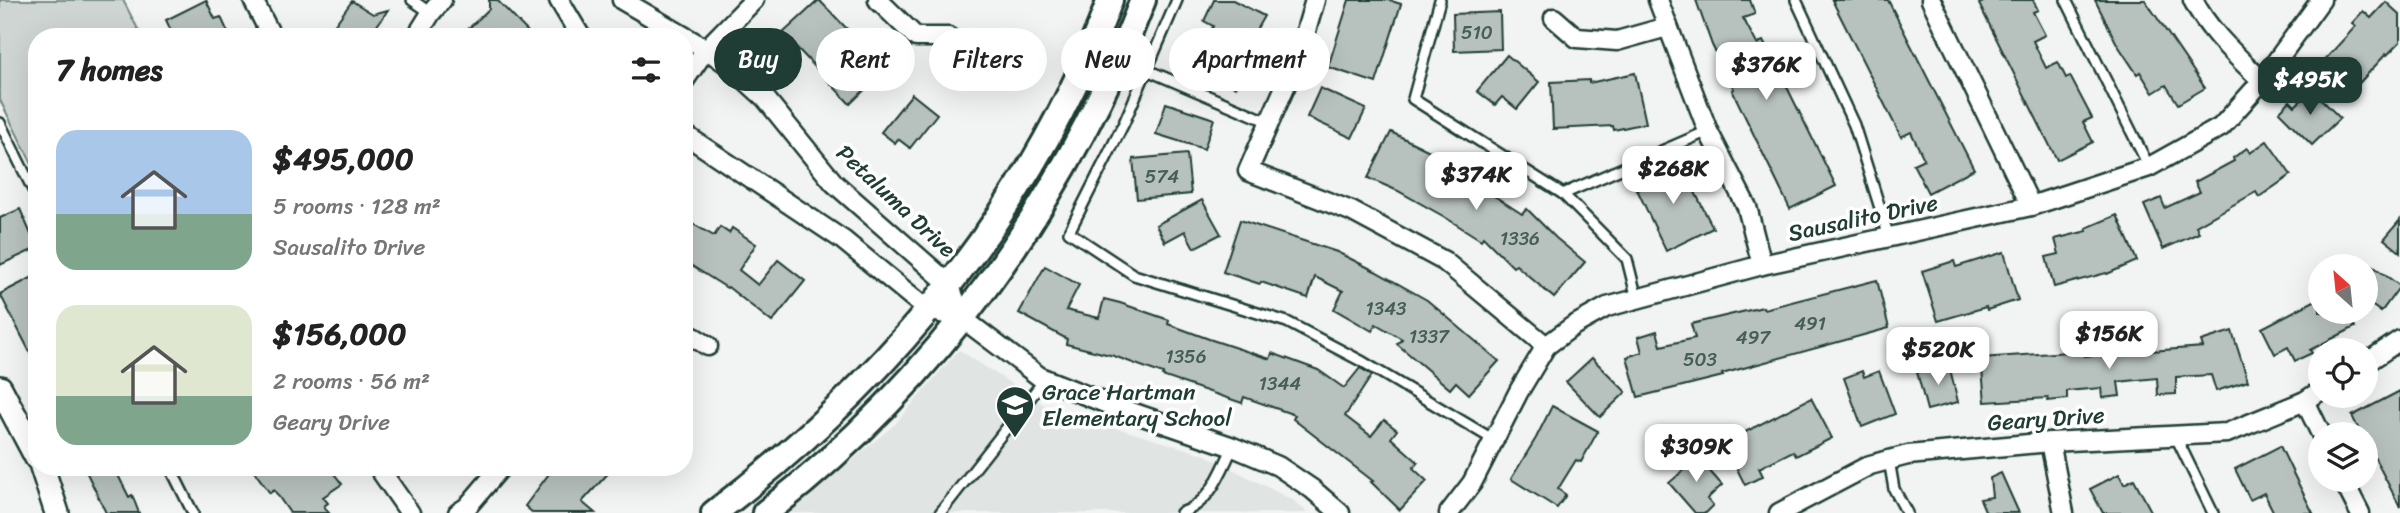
<!DOCTYPE html>
<html lang="en">
<head>
<meta charset="utf-8">
<style>
  body { margin:0; font-family:Sriracha,sans-serif; background:#f2f2f2; color:#222; height:100vh; display:flex; flex-direction:column; font-size:26px; white-space:nowrap }
  * { box-sizing:border-box; margin:0 }
  p { font-size:23px; color:#767676 }
  .icon { flex:none; width:38px; height:38px; fill:none; stroke:currentColor; stroke-width:2; stroke-linecap:round; stroke-linejoin:round }
  .map { position:relative; flex:1; overflow:hidden }
  .side { position:absolute; left:28px; top:28px; width:665px; height:448px; display:flex; flex-direction:column; background:#fff; border-radius:28px; box-shadow:0 7px 28px #0002 }
  .side>* { flex:none }
  .guide { position:absolute; left:714px; top:28px; width:665px; height:63px; display:flex; gap:14px }
  .needle { width:46px; rotate:333deg }
  .controls { position:absolute; left:2308px; top:254px; display:grid; gap:14px }
  .controls a { display:grid; place-items:center; width:70px; height:70px; border-radius:50%; background:#fff; box-shadow:0 7px 28px #0002; font-size:35px }
  .price { position:absolute; translate:-50% -60px; padding:0 16px; border-radius:14px; background:#fff; color:#222; font-size:23px; line-height:46px; filter:drop-shadow(0 2px 4px #0008) }
  .price::after { content:''; position:absolute; left:50%; top:42px; width:21px; height:16px; margin-left:-10px; background:inherit; clip-path:polygon(0 0,100% 0,50% 100%) }
  .price.on { background:#1f3d34; color:#fff }
  ul { padding:0; list-style:none }
  li { display:flex; align-items:center; gap:21px; height:175px; padding:0 28px }
  li span { display:grid; place-items:center; flex:none; width:196px; height:140px; border-radius:21px; color:#555 }
  li>.icon { margin-inline-start:auto }
  span .icon { width:84px; height:84px; fill:#fffc; stroke-width:1 }
  li b { font-size:30px }
  h2 { display:flex; justify-content:space-between; align-items:center; height:84px; padding:0 28px; font-size:30px }
  .chip { padding:0 24px; border-radius:32px; background:#fff; box-shadow:0 7px 28px #0002; font-size:24px; line-height:63px }
  .chip.on { background:#1f3d34; color:#fff }
  .map>svg:first-child { display:block }
  .built { fill:#e0e4e3 }
  .green { fill:#ced5d3; stroke:#768984; stroke-width:2 }
  .building { fill:#b7c1bd; stroke:#1f3d34; stroke-width:2 }
  .lines { fill:none; stroke-linecap:round; stroke-linejoin:round }
  .service-casing { stroke:#1f3d34; stroke-width:14 }
  .minor-casing { stroke:#1f3d34; stroke-width:23 }
  .tertiary-casing { stroke:#1f3d34; stroke-width:28 }
  .secondary-casing { stroke:#1f3d34; stroke-width:30 }
  .service { stroke:#fff; stroke-width:9 }
  .minor { stroke:#fff; stroke-width:18 }
  .tertiary { stroke:#fff; stroke-width:23 }
  .secondary { stroke:#fff; stroke-width:24 }
  .labels { text-anchor:middle; dominant-baseline:central; stroke-width:7; stroke-linejoin:round; paint-order:stroke }
  .number-label { font-size:19px; fill:#455e56 }
  .street-label { font-size:23px; fill:#1f3d34; stroke:#fff }
  .poi-label { font-size:23px; fill:#1f3d34; stroke:#fff; text-anchor:start }
</style>
</head>
<body>
<div class="map">
<svg width="2400" height="513" viewBox="0 0 2400 513">
  <rect width="100%" height="100%" fill="#f2f3f3"/>
  <filter id="ink" filterUnits="userSpaceOnUse"><feTurbulence type="fractalNoise" baseFrequency=".0143" numOctaves="2"/><feDisplacementMap in="SourceGraphic" scale="14" xChannelSelector="R" yChannelSelector="G"/><feConvolveMatrix kernelMatrix="1 2 1 2 8 2 1 2 1" color-interpolation-filters="sRGB"/></filter>
  <g filter="url(#ink)">
    <!-- built -->
    <polygon class="built" points="959,350 1049,408 1203,454 1294,501 1308,513 790,513 895,424"/>
    <!-- green -->
    <polygon class="green" points="0,0 123,0 142,37 37,37 37,174 0,100"/>
    <!-- building -->
    <g class="building">
      <polygon points="206,0 215,19 221,17 230,37 174,37 166,20"/>
      <polygon points="489,0 497,0 533,37 476,37 468,29 489,9"/>
      <polygon points="819,0 886,69 850,104 783,33"/>
      <polygon points="1214,0 1233,0 1264,16 1251,39 1236,87 1197,74 1213,26 1204,21"/>
      <polygon points="1349,0 1388,0 1401,4 1376,83 1328,67"/>
      <polygon points="1696,0 1750,0 1755,14 1743,18 1757,44 1763,41 1777,67 1836,186 1790,209 1732,90 1734,89 1712,45"/>
      <polygon points="1832,0 1888,0 1974,169 1928,193 1913,164 1924,159 1911,132 1901,137"/>
      <polygon points="1987,0 2033,0 2038,10 2033,12 2045,35 2033,41 2046,68 2058,62 2066,78 2070,76 2092,118 2083,122 2093,142 2057,160 1979,4"/>
      <polygon points="2095,0 2145,0 2205,88 2178,104 2166,85 2153,93 2140,72 2137,74 2117,44"/>
      <polygon points="352,1 373,14 388,10 369,37 326,37"/>
      <polygon points="2386,2 2400,15 2400,42 2387,55 2386,54 2351,92 2320,65 2356,26 2352,23 2363,11 2371,18"/>
      <polygon points="1500,12 1501,49 1454,51 1453,14"/>
      <polygon points="1507,55 1539,82 1517,109 1502,97 1495,105 1477,91"/>
      <polygon points="1635,73 1646,123 1614,130 1613,126 1553,129 1551,82 1589,80 1589,83"/>
      <polygon points="1320,88 1366,109 1352,138 1307,117"/>
      <polygon points="2312,90 2340,118 2312,145 2279,112 2290,101 2295,106"/>
      <polygon points="912,94 937,114 910,148 898,139 895,143 881,132"/>
      <polygon points="1166,103 1214,119 1204,149 1156,134"/>
      <polygon points="1391,132 1462,167 1459,173 1522,214 1527,209 1556,238 1585,262 1554,298 1516,265 1513,267 1483,237 1481,240 1443,216 1398,191 1368,178"/>
      <polygon points="2267,141 2291,175 2259,197 2256,192 2196,226 2199,233 2163,249 2144,205 2161,198 2165,208 2200,192 2195,182 2234,161 2233,158 2247,148 2250,153"/>
      <polygon points="1187,154 1191,194 1137,199 1133,159"/>
      <polygon points="1679,160 1713,228 1666,251 1634,183"/>
      <polygon points="1202,200 1221,234 1194,248 1185,231 1165,242 1156,225"/>
      <polygon points="20,209 37,248 0,265 0,218"/>
      <polygon points="2117,215 2137,261 2107,274 2106,273 2054,287 2046,257 2059,254 2055,239 2087,231 2086,228"/>
      <polygon points="684,219 714,236 720,227 729,233 732,228 756,244 739,270 758,285 778,260 805,281 772,322 728,287 727,288 684,261"/>
      <polygon points="1240,220 1337,252 1375,271 1427,300 1499,361 1469,394 1456,382 1450,389 1397,344 1402,339 1376,324 1372,331 1334,309 1343,291 1315,277 1308,298 1261,282 1260,284 1223,272"/>
      <polygon points="2400,220 2400,252 2384,239"/>
      <polygon points="2004,252 2018,300 1987,310 1986,307 1938,321 1922,271 1954,261 1956,267"/>
      <polygon points="2366,261 2400,286 2381,312 2366,301"/>
      <polygon points="1045,266 1079,285 1066,310 1099,318 1104,299 1120,303 1169,320 1168,324 1209,339 1270,359 1272,353 1318,370 1344,388 1360,368 1372,375 1345,416 1371,436 1384,420 1397,430 1391,438 1418,462 1413,468 1427,481 1400,510 1371,482 1373,481 1293,419 1295,415 1244,397 1242,403 1162,376 1163,374 1114,356 1066,344 1067,339 1019,313"/>
      <polygon points="37,275 37,366 0,294"/>
      <polygon points="1877,280 1889,328 1722,374 1723,376 1638,397 1627,357 1642,352 1638,337 1657,331 1661,346 1695,338 1691,324 1763,307 1764,309"/>
      <polygon points="2320,298 2320,312 2348,312 2355,327 2310,350 2312,353 2295,361 2288,347 2275,354 2262,328"/>
      <polygon points="2232,331 2248,381 2216,391 2211,375 2176,377 2176,394 2158,395 2157,378 2118,382 2120,396 2102,398 2101,388 2067,391 2067,399 2048,401 2048,398 1985,402 1981,358 2083,351 2084,356 2203,347 2201,341"/>
      <polygon points="1592,358 1626,392 1600,417 1566,382"/>
      <polygon points="1949,365 1958,402 1927,410 1917,372"/>
      <polygon points="1862,371 1864,377 1879,371 1895,414 1862,427 1844,378"/>
      <polygon points="2400,391 2400,507 2366,441 2366,434 2361,434 2352,416"/>
      <polygon points="1811,398 1832,438 1796,456 1793,451 1759,468 1763,476 1745,485 1724,443"/>
      <polygon points="1552,406 1598,431 1581,462 1576,460 1558,489 1566,495 1557,508 1511,479 1536,438"/>
      <polygon points="2280,446 2295,477 2313,513 2274,513 2264,493 2250,500 2235,469"/>
      <polygon points="1693,452 1722,485 1707,499 1713,506 1706,513 1695,513 1669,483 1683,471 1678,465"/>
      <polygon points="84,467 114,467 129,497 132,495 139,513 106,513"/>
      <polygon points="251,467 329,467 342,484 323,497 328,503 324,506 329,513 290,513 274,490 270,493"/>
      <polygon points="554,467 614,467 582,502 595,513 533,513 525,506"/>
      <polygon points="2001,473 2019,513 1986,513 1980,499 1992,497 1990,478"/>
      <polygon points="2119,474 2124,484 2134,479 2152,513 2103,513 2090,489"/>
    </g>
    <g class="lines">
      <defs>
        <g id="service">
          <polyline points="412,0 431,13"/>
          <polyline points="1177,0 1124,123 1069,232 1134,275 1287,322 1363,362 1494,440"/>
          <polyline points="1440,0 1413,99 1563,194 1708,131"/>
          <polyline points="1796,0 1854,125 1889,237"/>
          <polyline points="2066,0 2149,167"/>
          <polyline points="1147,70 1269,122"/>
          <polyline points="0,123 37,198"/>
          <polyline points="1563,194 1627,259 1637,299"/>
          <polyline points="2175,435 2213,513"/>
          <polyline points="1889,460 1894,489 1907,513"/>
          <polyline points="170,467 193,513"/>
          <polyline points="940,513 1045,379"/>
          <path d="M1181,513c30,-10 39,-40 52,-66"/>
        </g>
        <g id="minor">
          <polyline points="253,0 272,37"/>
          <polyline points="559,0 581,37"/>
          <polyline points="622,0 706,49 731,67 765,98 834,183 949,284 962,318"/>
          <polyline points="878,0 916,37 949,37"/>
          <polyline points="1315,0 1299,55 1248,171 1351,211 1444,261 1546,346"/>
          <polyline points="1658,0 1708,131 1747,207 1762,265"/>
          <polyline points="1931,0 2031,206"/>
          <path d="M2193,0c16,32 44,56 69,81"/>
          <polyline points="1554,18 1577,38 1617,41 1667,27"/>
          <polyline points="416,37 431,13 442,0"/>
          <polyline points="684,81 706,49 754,0"/>
          <polyline points="684,134 843,240 928,310 962,318 1040,377 1105,403 1233,447 1278,466 1312,489 1340,513"/>
          <polyline points="684,331 708,346"/>
          <polyline points="2366,363 2400,340"/>
          <polyline points="2305,401 2321,434"/>
          <polyline points="2050,442 2064,513"/>
          <polyline points="378,467 410,513"/>
          <polyline points="2343,480 2360,513"/>
          <polyline points="458,513 467,507 501,467"/>
          <polyline points="1449,513 1472,483 1519,391 1546,346 1573,326 1607,307 1762,265 2031,206 2149,167 2221,127 2262,81 2321,0"/>
          <polyline points="1779,513 1870,465 1908,455 2050,442 2227,433 2305,401 2320,391"/>
        </g>
        <g id="tertiary">
          <polyline points="0,388 37,458"/>
          <polyline points="42,467 57,513"/>
        </g>
        <g id="secondary">
          <path d="M714,513c174,-131 320,-306 396,-513"/>
          <path d="M765,513c172,-132 300,-312 378,-513"/>
        </g>
      </defs>
      <!-- service casing -->
      <use href="#service" class="service-casing"/>
      <!-- minor casing -->
      <use href="#minor" class="minor-casing"/>
      <!-- tertiary casing -->
      <use href="#tertiary" class="tertiary-casing"/>
      <!-- secondary casing -->
      <use href="#secondary" class="secondary-casing"/>
      <!-- service -->
      <use href="#service" class="service"/>
      <!-- minor -->
      <use href="#minor" class="minor"/>
      <!-- tertiary -->
      <use href="#tertiary" class="tertiary"/>
      <!-- secondary -->
      <use href="#secondary" class="secondary"/>
    </g>
  </g>
  <!-- icons -->
  <defs>
    <symbol id="school-pin" viewBox="-11 -11 22 30"><path d="M0 17L-7.5 6A9.5 9.5 0 1 1 7.5 6Z" fill="#1f3d34" stroke="#fff"/><path d="M0-5L7-2L0 1L-7-2ZM-4 1L0 2.5L4 1V4Q0 6-4 4Z" fill="#fff"/></symbol>
  </defs>
  <g fill-rule="evenodd">
    <use href="#school-pin" x="993" y="383" width="44" height="60"/>
  </g>
  <g class="labels">
    <!-- number labels -->
    <g class="number-label">
      <text x="1477" y="32">510</text>
      <text x="1162" y="176">574</text>
      <text x="1520" y="238">1336</text>
      <text x="1386" y="308">1343</text>
      <text x="1810" y="323">491</text>
      <text x="1429" y="336">1337</text>
      <text x="1753" y="337">497</text>
      <text x="1186" y="356">1356</text>
      <text x="1700" y="359">503</text>
      <text x="1280" y="383">1344</text>
    </g>
    <!-- street labels -->
    <g class="street-label">
      <text transform="translate(896 201) rotate(43)">Petaluma Drive</text>
      <text transform="translate(1863 218) rotate(-12)">Sausalito Drive</text>
      <text transform="translate(2046 419) rotate(-4)">Geary Drive</text>
    </g>
    <!-- poi labels -->
    <g class="poi-label">
      <text x="1042" y="392">Grace Hartman<tspan x="1042" dy="26">Elementary School</tspan></text>
    </g>
  </g>
</svg>
<div class="controls">
<a><svg class="needle" viewBox="-14 -14 28 28"><path d="M0-13l5 13h-10z" fill="#e53935"/><path d="M0 13l5-13h-10z" fill="#767676"/></svg></a>
<a><svg class="icon" aria-label="locate" viewBox="0 0 24 24"><circle cx="12" cy="12" r="6"/><path d="M12 2v4M12 18v4M2 12h4M18 12h4"/></svg></a>
<a><svg class="icon" aria-label="layers" viewBox="0 0 24 24"><path d="M12 4l9 5-9 5-9-5zM3 14l9 5 9-5"/></svg></a>
</div>
<b class="price" style="left:1766px;top:102px">$376K</b>
<b class="price on" style="left:2310px;top:117px">$495K</b>
<b class="price" style="left:1673px;top:206px">$268K</b>
<b class="price" style="left:1476px;top:212px">$374K</b>
<b class="price" style="left:2109px;top:371px">$156K</b>
<b class="price" style="left:1938px;top:387px">$520K</b>
<b class="price" style="left:1696px;top:484px">$309K</b>
<div class="guide">
<a class="chip on">Buy</a>
<a class="chip">Rent</a>
<a class="chip">Filters</a>
<a class="chip">New</a>
<a class="chip">Apartment</a>
</div>
<section class="side">
<h2>7 homes<svg class="icon" aria-label="filters" viewBox="0 0 24 24"><path d="M4 7h16M4 17h16"/><circle cx="9" cy="7" r="2"/><circle cx="15" cy="17" r="2"/></svg></h2>
<ul>
<li><span style="background:linear-gradient(#a9c7e8 60%,#7fa58c 0)"><svg class="icon" aria-label="home" viewBox="0 0 24 24"><path d="M3 11l9-7 9 7M6 9v11h12V9"/></svg></span><div><b>$495,000</b><p>5 rooms · 128 m²</p><p>Sausalito Drive</p></div></li>
<li><span style="background:linear-gradient(#dfe7d0 65%,#7fa58c 0)"><svg class="icon" aria-label="home" viewBox="0 0 24 24"><path d="M3 11l9-7 9 7M6 9v11h12V9"/></svg></span><div><b>$156,000</b><p>2 rooms · 56 m²</p><p>Geary Drive</p></div></li>
</ul>
</section>
</div>
</body>
</html>
